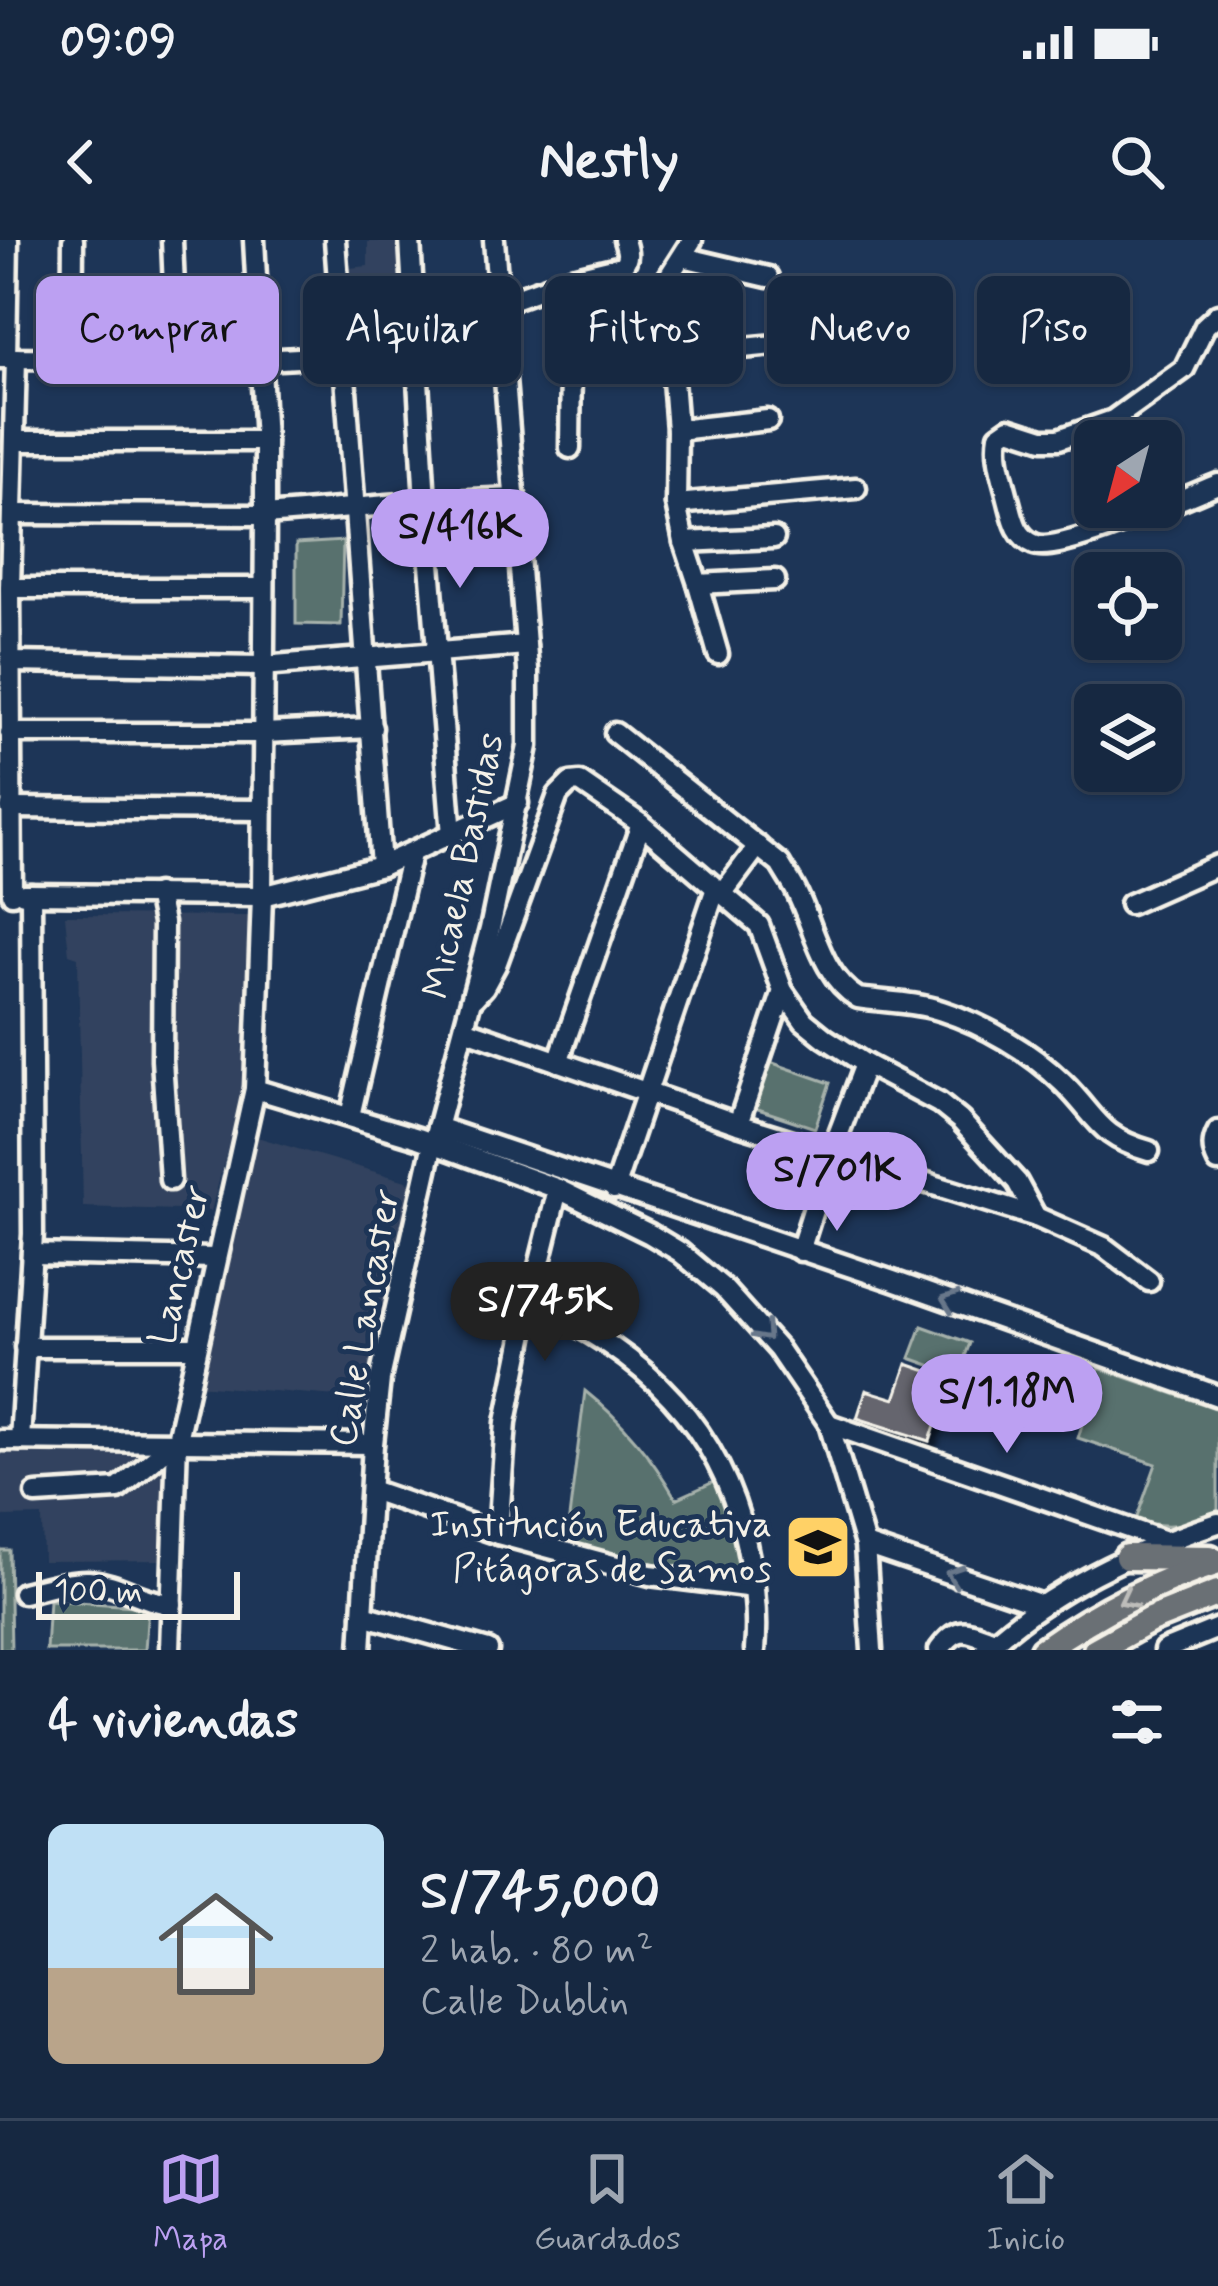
<!DOCTYPE html>
<html lang="es">
<head>
<meta charset="utf-8">
<style>
  body { margin:0; font-family:Mynerve,sans-serif; background:#1f3048; color:#f1f3f6; height:100vh; display:flex; flex-direction:column; font-size:45px; white-space:nowrap }
  * { box-sizing:border-box; margin:0 }
  p { font-size:39px; color:#9ea6b1 }
  .icon { flex:none; width:66px; height:66px; fill:none; stroke:currentColor; stroke-width:2; stroke-linecap:round; stroke-linejoin:round }
  .map { position:relative; height:1410px; overflow:hidden }
  .sheet { display:flex; flex-direction:column; background:#162841; flex:1 }
  .sheet>* { flex:none }
  .guide { position:absolute; left:36px; top:36px; width:1146px; height:108px; display:flex; gap:24px }
  .needle { width:78px; rotate:216deg }
  .tools { position:absolute; left:1074px; top:180px; display:grid; gap:24px }
  .tools a { display:grid; place-items:center; width:108px; height:108px; border-radius:18px; background:#162841; box-shadow:0 3px 9px #0004,0 0 0 3px #35445a; font-size:60px }
  .scale { position:absolute; left:36px; bottom:30px; width:204px; box-sizing:border-box; padding-left:12px; border:6px solid #f4f1e8; border-top:0; font-size:33px; line-height:42px; white-space:nowrap; color:#f4f1e8; -webkit-text-stroke:9px #1d3557; paint-order:stroke }
  .price { position:absolute; translate:-50% -102px; padding:0 27px; border-radius:42px; background:#bca0f2; color:#111; font-size:39px; line-height:78px; filter:drop-shadow(0 3px 6px #0008) }
  .price::after { content:''; position:absolute; left:50%; top:72px; width:36px; height:27px; margin-left:-18px; background:inherit; clip-path:polygon(0 0,100% 0,50% 100%) }
  .price.selected { background:#222; color:#fff }
  ul { padding:0; list-style:none }
  li { display:flex; align-items:center; gap:36px; height:300px; padding:0 48px }
  li+li { border-top:3px solid #35445a }
  li span { display:grid; place-items:center; flex:none; width:336px; height:240px; border-radius:18px; color:#555 }
  li>.icon { margin-inline-start:auto }
  span .icon { width:144px; height:144px; fill:#fffc; stroke-width:1 }
  li b { font-size:51px }
  h2 { display:flex; justify-content:space-between; align-items:center; height:144px; padding:0 48px; font-size:51px }
  .pill { padding:0 42px; border-radius:18px; background:#162841; box-shadow:0 3px 9px #0004,0 0 0 3px #35445a; font-size:42px; line-height:108px }
  .pill.selected { background:#bca0f2; color:#111 }
  .status { display:flex; justify-content:space-between; align-items:center; height:84px; padding:0 60px; background:#162841; direction:ltr }
  .status svg { height:33px; fill:currentColor }
  header { display:flex; justify-content:space-between; align-items:center; height:156px; padding:0 48px; background:#162841; font-size:54px; font-weight:700 }
  .dock { display:flex; justify-content:space-around; align-items:center; height:168px; border-top:3px solid #35445a; background:#162841; font-size:33px; color:#9ea6b1 }
  .dock a { display:grid; justify-items:center; gap:6px }
  .dock .selected { color:#bca0f2 }
  .map>svg:first-child { display:block }
  .built { fill:#33435e }
  .green { fill:#58716e; stroke:#a6b1ab; stroke-width:3 }
  .building { fill:#65656e; stroke:#f4f1e8; stroke-width:3; filter:url(#shadow) }
  .lines { fill:none; stroke-linecap:round; stroke-linejoin:round }
  .minor-casing { stroke:#f4f1e8; stroke-width:27 }
  .major-casing { stroke:#f4f1e8; stroke-width:33 }
  .minor { stroke:#1d3557; stroke-width:18 }
  .major { stroke:#6b6f75; stroke-width:24 }
  .oneway { stroke:#68778a }
  .oneway2 { stroke:#bdbdba }
  .labels { text-anchor:middle; dominant-baseline:central; stroke-width:10; stroke-linejoin:round; paint-order:stroke }
  .street-label { font-size:39px; fill:#f4f1e8; stroke:#1d3557 }
  .poi-label { font-size:39px; fill:#f4f1e8; stroke:#1d3557; text-anchor:end }
</style>
</head>
<body>
<div class="status"><b>09:09</b><svg viewBox="0 0 49 12"><path d="M0 12V9h3v3zM5 12V6h3v6zM10 12V3h3v9zM15 12V0h3v12zM26 1h20v11H26zM47 4h2v5h-2z"/></svg></div>
<header><svg class="icon" aria-label="back" viewBox="0 0 24 24"><path d="M15 5l-7 7 7 7"/></svg>Nestly<svg class="icon" aria-label="search" viewBox="0 0 24 24"><circle cx="10" cy="10" r="6"/><path d="M15 15l6 6"/></svg></header>
<div class="map">
<svg width="1218" height="1410" viewBox="0 0 1218 1410">
  <defs>
    <filter id="shadow"><feDropShadow dx="5.5" dy="5.5" stdDeviation="3" flood-color="#0009"/></filter>
  </defs>
  <rect width="100%" height="100%" fill="#1d3557"/>
  <filter id="ink" filterUnits="userSpaceOnUse"><feTurbulence type="fractalNoise" baseFrequency=".00833" numOctaves="2"/><feDisplacementMap in="SourceGraphic" scale="24" xChannelSelector="R" yChannelSelector="G"/><feConvolveMatrix kernelMatrix="1 2 1 2 8 2 1 2 1" color-interpolation-filters="sRGB"/></filter>
  <g filter="url(#ink)">
    <!-- built -->
    <g class="built">
      <polygon points="400,0 404,60 344,66 341,29 368,26 368,2"/>
      <polygon points="65,675 250,676 249,805 240,862 211,971 83,967 78,717 69,714"/>
      <polygon points="257,897 416,944 363,1158 197,1145"/>
      <polygon points="159,1207 168,1218 163,1320 43,1321 42,1276 0,1277 0,1209"/>
    </g>
    <!-- green -->
    <g class="green">
      <polygon points="343,301 341,385 296,384 296,304"/>
      <polygon points="770,822 830,843 815,888 755,868"/>
      <polygon points="922,1086 970,1103 958,1135 910,1118"/>
      <path d="M1099,1128l119,41v107c-30,8 -52,14 -82,4l20,-56 -78,-26z"/>
      <path d="M585,1151c39,31 66,65 91,108l40,-18 17,45 12,53 -64,-9 -115,-28z"/>
      <polygon points="0,1310 9,1310 11,1410 0,1410"/>
      <polygon points="49,1360 148,1367 145,1410 46,1410"/>
    </g>
    <!-- building -->
    <polygon class="building" points="907,1124 950,1139 930,1201 857,1178 866,1150 895,1159"/>
    <g class="lines">
      <defs>
        <g id="minor">
          <polyline points="172,0 177,121"/>
          <polyline points="335,0 381,626"/>
          <polyline points="410,0 425,262 452,595"/>
          <polyline points="692,0 659,52 658,65 671,115 677,190 676,264 684,302 698,344 775,340"/>
          <polyline points="683,17 768,37"/>
          <path d="M499,64l73,-26 50,-12c8,-8 5,-16 2,-26"/>
          <path d="M1218,74l-13,12 -21,43 -71,51 -54,19h-16l-34,-11 -10,7c-4,22 4,42 9,63 5,18 7,38 26,46 24,11 154,-48 184,-60"/>
          <polyline points="671,115 827,100"/>
          <polyline points="0,118 261,120 503,107"/>
          <polyline points="6,118 8,0"/>
          <polyline points="72,119 73,0"/>
          <polyline points="677,190 768,180"/>
          <polyline points="14,201 265,201"/>
          <polyline points="570,208 572,38"/>
          <polyline points="676,264 856,248"/>
          <polyline points="12,274 265,275 425,262 516,258"/>
          <polyline points="684,302 774,298"/>
          <polyline points="698,344 718,414"/>
          <polyline points="10,348 264,348"/>
          <polyline points="10,422 262,426 526,405"/>
          <polyline points="10,493 263,493 372,488"/>
          <path d="M615,493l165,131c5,9 11,17 15,25 19,36 26,87 63,109 27,4 58,4 84,13 43,14 88,40 121,72 35,34 34,53 86,68"/>
          <polyline points="10,568 262,570"/>
          <polyline points="12,654 10,348 16,118"/>
          <polyline points="23,654 262,656 381,626 518,563"/>
          <polyline points="157,654 163,683 162,820 170,940"/>
          <polyline points="722,654 758,606"/>
          <polyline points="1130,664 1218,625"/>
          <polyline points="474,758 484,747 496,725 558,555 570,543 580,542 641,584 759,685 783,751 804,781 825,798 865,824 939,863 960,880 1017,942 1036,977"/>
          <polyline points="464,789 738,884 1036,977 1104,1007 1149,1041"/>
          <polyline points="558,822 641,584"/>
          <polyline points="255,849 418,898 558,949 650,994 680,1012 723,1048 778,1109 829,1184 865,1305 872,1410"/>
          <polyline points="350,876 411,614"/>
          <polyline points="738,884 783,751"/>
          <polyline points="437,887 893,1041 1218,1156"/>
          <path d="M1218,891c-6,11 -6,19 0,31"/>
          <polyline points="614,949 716,648"/>
          <polyline points="800,1011 831,914 865,824"/>
          <polyline points="32,1014 215,1018"/>
          <path d="M530,1063c115,48 197,129 219,255 6,30 9,61 6,92"/>
          <polyline points="25,1107 196,1107"/>
          <polyline points="829,1184 1165,1301"/>
          <polyline points="0,1200 373,1204"/>
          <polyline points="20,1200 33,994 31,654"/>
          <polyline points="371,1250 498,1294 650,1335 754,1348"/>
          <polyline points="36,1254 118,1249 177,1200"/>
          <polyline points="498,1294 506,1182 530,1063 558,949"/>
          <polyline points="865,1305 1042,1365"/>
          <path d="M23,1353c21,-5 45,-13 66,-12 30,2 53,21 83,23"/>
          <polyline points="363,1375 488,1410"/>
          <polyline points="170,1410 177,1200 255,849 262,656 265,275 265,201 254,0"/>
          <polyline points="361,1410 373,1204 380,1139 433,903 490,689 528,506 528,430 494,0"/>
          <path d="M939,1410c20,-26 26,-20 55,-9"/>
          <path d="M985,1410c66,-61 148,-99 233,-127"/>
          <polyline points="1164,1410 1218,1388"/>
        </g>
        <g id="major">
          <polyline points="1127,1317 1210,1318"/>
          <path d="M1043,1410c54,-38 112,-68 175,-88"/>
          <polyline points="1096,1410 1150,1380 1218,1353"/>
        </g>
      </defs>
      <!-- minor casing -->
      <use href="#minor" class="minor-casing"/>
      <!-- major casing -->
      <use href="#major" class="major-casing"/>
      <!-- minor -->
      <use href="#minor" class="minor"/>
      <!-- major -->
      <use href="#major" class="major"/>
    </g>
    <!-- one-way arrows -->
    <defs><path id="oneway-chevron" d="M-2-3.5L2.5 0L-2 3.5" fill="none" stroke-width="1.6" stroke-linecap="round" stroke-linejoin="round" transform="scale(3)"/></defs>
    <g class="oneway">
      <use href="#oneway-chevron" transform="translate(949 1061) rotate(-160)"/>
      <use href="#oneway-chevron" transform="translate(764 1093) rotate(48)"/>
      <use href="#oneway-chevron" transform="translate(954 1335) rotate(-161)"/>
    </g>
    <use class="oneway2" href="#oneway-chevron" transform="translate(1127 1359) rotate(153)"/>
  </g>
  <!-- icons -->
  <defs>
    <symbol id="school-square" viewBox="-11 -11 22 22"><rect x="-9" y="-9" width="18" height="18" rx="4" fill="#ffd166" stroke="#1d3557"/><path d="M0-5L7-2L0 1L-7-2ZM-4 1L0 2.5L4 1V4Q0 6-4 4Z" fill="#111"/></symbol>
  </defs>
  <g fill-rule="evenodd">
    <use href="#school-square" x="780" y="1269" width="76" height="76"/>
  </g>
  <g class="labels">
    <!-- street labels -->
    <g class="street-label">
      <text transform="translate(465 626) rotate(-78)">Micaela Bastidas</text>
      <text transform="translate(181 1025) rotate(-77)">Lancaster</text>
      <text transform="translate(366 1078) rotate(-80)">Calle Lancaster</text>
    </g>
    <!-- poi labels -->
    <g class="poi-label">
      <text x="772" y="1285">Institución Educativa<tspan x="772" dy="45">Pitágoras de Samos</tspan></text>
    </g>
  </g>
</svg>
<div class="tools">
<a><svg class="needle" viewBox="-14 -14 28 28"><path d="M0-13l5 13h-10z" fill="#e53935"/><path d="M0 13l5-13h-10z" fill="#9ea6b1"/></svg></a>
<a><svg class="icon" aria-label="locate" viewBox="0 0 24 24"><circle cx="12" cy="12" r="6"/><path d="M12 2v4M12 18v4M2 12h4M18 12h4"/></svg></a>
<a><svg class="icon" aria-label="layers" viewBox="0 0 24 24"><path d="M12 4l9 5-9 5-9-5zM3 14l9 5 9-5"/></svg></a>
</div>
<div class="scale">100 m</div>
<b class="price" style="left:460px;top:351px">S/416K</b>
<b class="price" style="left:837px;top:994px">S/701K</b>
<b class="price selected" style="left:545px;top:1124px">S/745K</b>
<b class="price" style="left:1007px;top:1216px">S/1.18M</b>
<div class="guide">
<a class="pill selected">Comprar</a>
<a class="pill">Alquilar</a>
<a class="pill">Filtros</a>
<a class="pill">Nuevo</a>
<a class="pill">Piso</a>
</div>
</div>
<section class="sheet">
<h2>4 viviendas<svg class="icon" aria-label="filters" viewBox="0 0 24 24"><path d="M4 7h16M4 17h16"/><circle cx="9" cy="7" r="2"/><circle cx="15" cy="17" r="2"/></svg></h2>
<ul>
<li><span style="background:linear-gradient(#bfe0f5 60%,#b9a48a 0)"><svg class="icon" aria-label="home" viewBox="0 0 24 24"><path d="M3 11l9-7 9 7M6 9v11h12V9"/></svg></span><div><b>S/745,000</b><p>2 hab. · 80 m²</p><p>Calle Dublin</p></div></li>
</ul>
</section>
<nav class="dock">
<a class="selected"><svg class="icon" aria-label="map" viewBox="0 0 24 24"><path d="M3 6l6-2 6 2 6-2v14l-6 2-6-2-6 2zM9 4v14M15 6v14"/></svg>Mapa</a>
<a><svg class="icon" aria-label="saved" viewBox="0 0 24 24"><path d="M7 4h10v16l-5-4-5 4z"/></svg>Guardados</a>
<a><svg class="icon" aria-label="home" viewBox="0 0 24 24"><path d="M3 11l9-7 9 7M6 9v11h12V9"/></svg>Inicio</a>
</nav>
</body>
</html>
